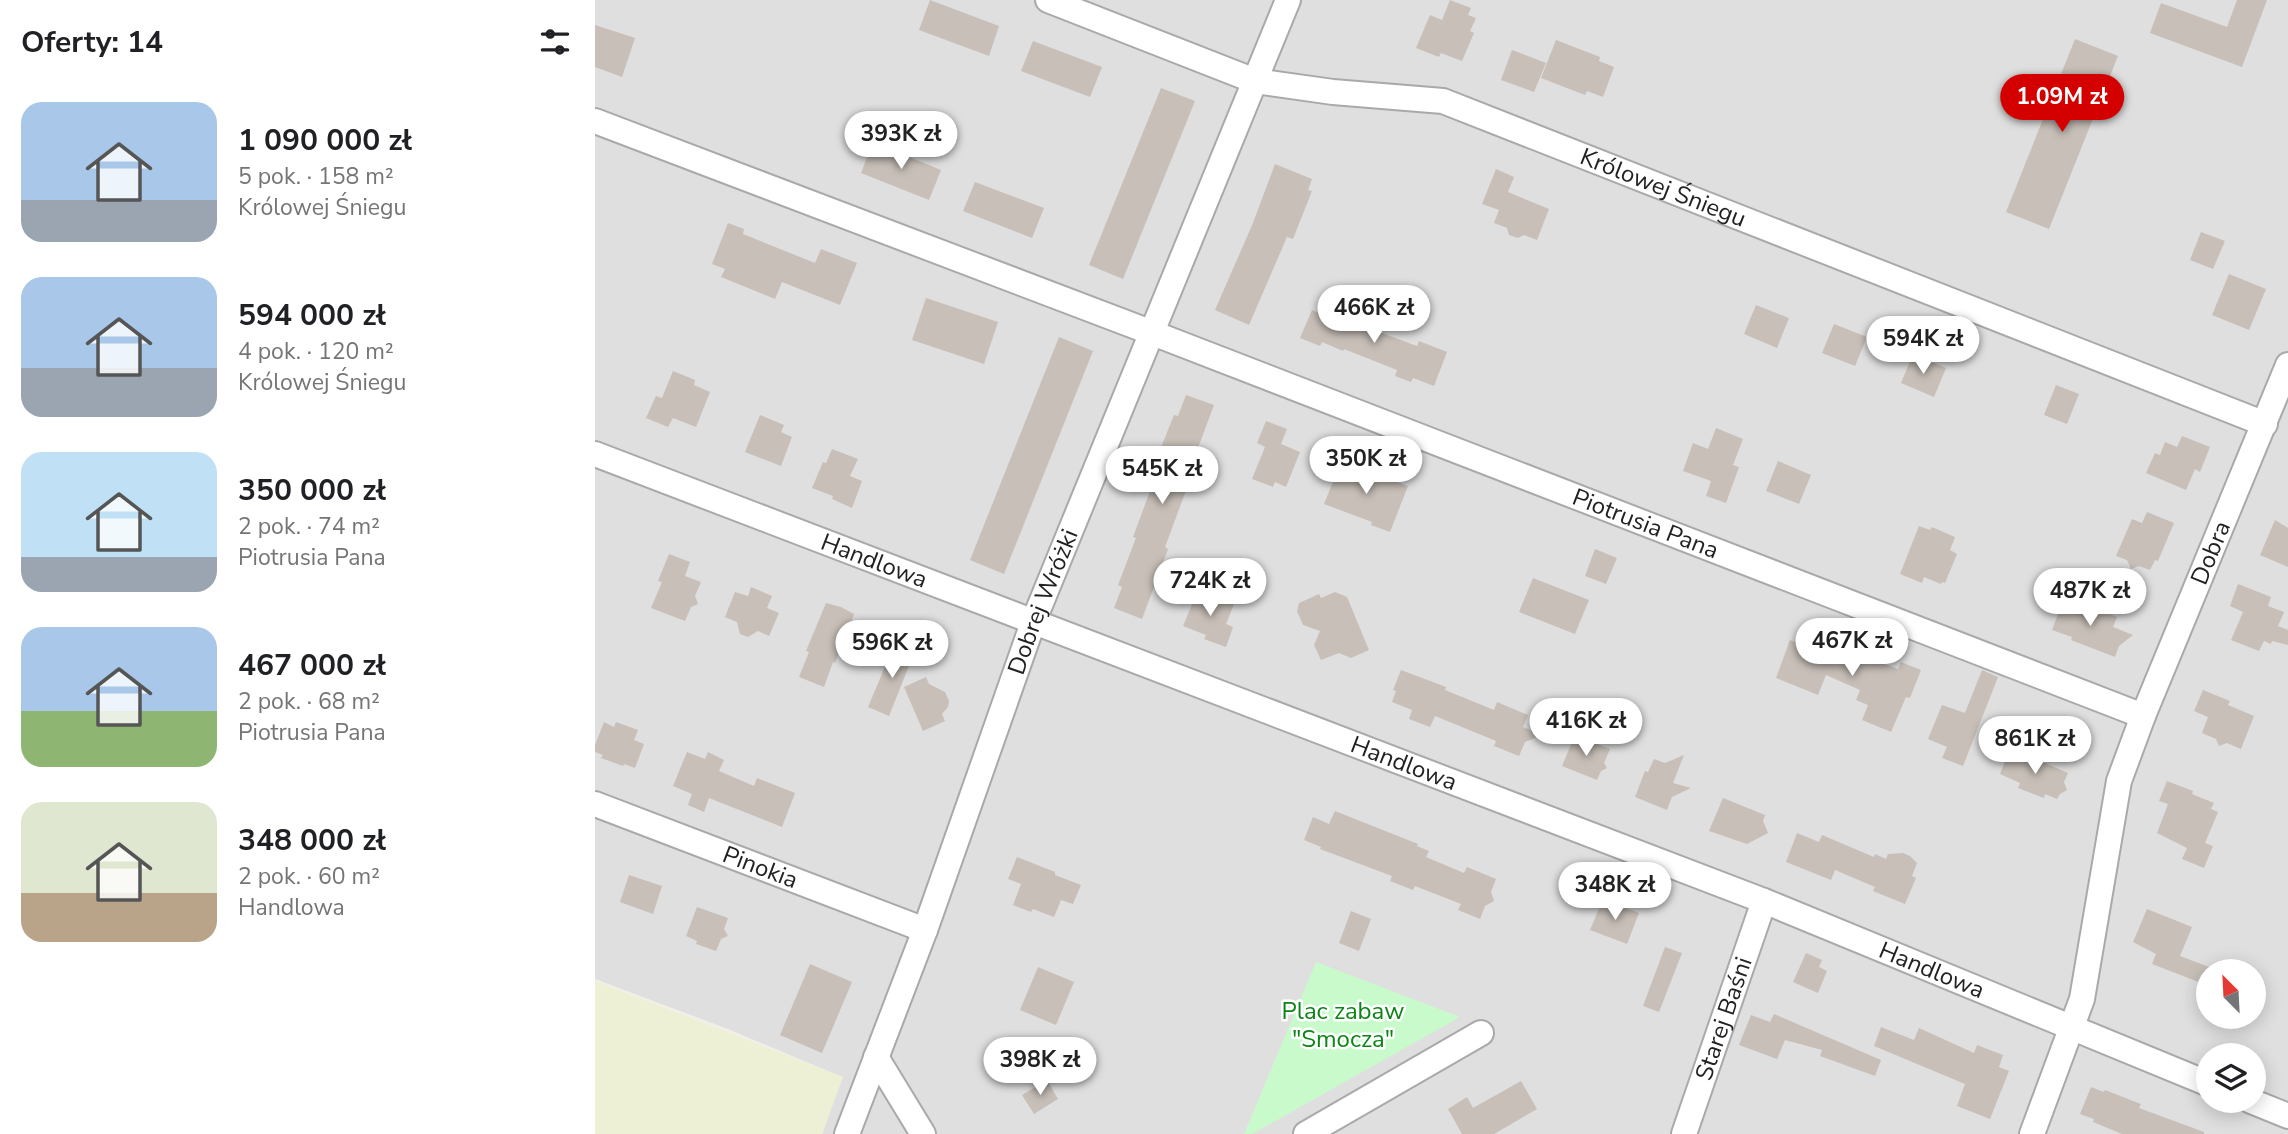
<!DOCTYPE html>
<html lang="pl">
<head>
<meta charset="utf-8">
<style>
  body { margin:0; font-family:"Nunito Sans",sans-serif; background:#f2f2f2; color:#202124; height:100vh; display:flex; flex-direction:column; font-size:26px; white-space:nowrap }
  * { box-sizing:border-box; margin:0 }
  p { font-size:23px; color:#757577 }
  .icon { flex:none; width:38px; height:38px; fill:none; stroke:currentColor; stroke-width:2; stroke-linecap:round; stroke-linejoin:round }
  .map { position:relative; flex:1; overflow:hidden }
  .sheet { display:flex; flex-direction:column; background:#fff; width:595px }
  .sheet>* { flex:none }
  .needle { width:46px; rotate:336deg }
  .buttons { position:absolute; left:1601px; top:959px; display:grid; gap:14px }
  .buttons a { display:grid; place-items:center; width:70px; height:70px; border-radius:50%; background:#fff; box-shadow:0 4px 18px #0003; font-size:35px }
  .price { position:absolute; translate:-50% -60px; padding:0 16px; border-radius:24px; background:#fff; color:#222; font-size:23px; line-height:46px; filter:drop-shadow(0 2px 4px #0008) }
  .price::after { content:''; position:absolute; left:50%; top:42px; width:21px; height:16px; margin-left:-10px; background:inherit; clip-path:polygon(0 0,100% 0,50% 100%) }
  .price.selected { background:#d40000; color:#fff }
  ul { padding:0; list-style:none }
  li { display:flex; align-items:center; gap:21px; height:175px; padding:0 21px }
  li span { display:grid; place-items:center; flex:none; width:196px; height:140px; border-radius:21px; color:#555 }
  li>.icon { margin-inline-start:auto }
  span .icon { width:84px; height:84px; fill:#fffc; stroke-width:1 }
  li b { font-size:30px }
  h2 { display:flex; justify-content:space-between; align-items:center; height:84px; padding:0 21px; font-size:30px }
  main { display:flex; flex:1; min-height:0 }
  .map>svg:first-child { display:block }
  .residential { fill:#e0dfdf; fill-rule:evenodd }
  .farmland { fill:#eef0d5 }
  .park { fill:#c8facc }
  .building { fill:#c7bfb8 }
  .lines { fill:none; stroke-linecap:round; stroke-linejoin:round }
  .minor-casing { stroke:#a9a9a9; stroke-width:28 }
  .minor { stroke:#fff; stroke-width:24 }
  .labels { text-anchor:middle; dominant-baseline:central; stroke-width:5; stroke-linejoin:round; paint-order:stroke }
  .street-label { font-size:24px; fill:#222; stroke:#fff }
  .park-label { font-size:24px; fill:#0c8416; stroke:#fff }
</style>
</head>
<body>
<main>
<section class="sheet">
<h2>Oferty: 14<svg class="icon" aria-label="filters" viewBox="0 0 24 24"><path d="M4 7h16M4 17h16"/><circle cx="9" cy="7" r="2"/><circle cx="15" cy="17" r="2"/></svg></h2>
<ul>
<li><span style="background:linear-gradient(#a9c7e8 70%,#9aa5b1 0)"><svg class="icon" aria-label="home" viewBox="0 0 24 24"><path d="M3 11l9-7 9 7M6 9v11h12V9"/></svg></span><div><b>1 090 000 zł</b><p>5 pok. · 158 m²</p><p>Królowej Śniegu</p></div></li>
<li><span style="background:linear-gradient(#a9c7e8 65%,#9aa5b1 0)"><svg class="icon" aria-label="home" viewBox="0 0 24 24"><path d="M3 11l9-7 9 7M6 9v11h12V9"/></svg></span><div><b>594 000 zł</b><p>4 pok. · 120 m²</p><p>Królowej Śniegu</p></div></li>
<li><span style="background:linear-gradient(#bfe0f5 75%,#9aa5b1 0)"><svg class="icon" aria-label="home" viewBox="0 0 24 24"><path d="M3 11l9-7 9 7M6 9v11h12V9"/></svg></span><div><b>350 000 zł</b><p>2 pok. · 74 m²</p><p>Piotrusia Pana</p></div></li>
<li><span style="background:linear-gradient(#a9c7e8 60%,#8fb573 0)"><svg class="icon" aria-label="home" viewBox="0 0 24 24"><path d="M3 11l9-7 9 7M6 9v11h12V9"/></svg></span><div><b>467 000 zł</b><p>2 pok. · 68 m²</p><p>Piotrusia Pana</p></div></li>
<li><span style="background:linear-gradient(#dfe7d0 65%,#b9a48a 0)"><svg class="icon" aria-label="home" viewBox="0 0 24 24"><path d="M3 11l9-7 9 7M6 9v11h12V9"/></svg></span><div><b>348 000 zł</b><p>2 pok. · 60 m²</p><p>Handlowa</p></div></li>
</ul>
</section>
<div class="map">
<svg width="1693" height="1134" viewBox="0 0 1693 1134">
  <rect width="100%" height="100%" fill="#f2efe9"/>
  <!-- residential -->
  <path class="residential" d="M0,0h1693v1134h-1466l20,-57 -114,-48 -133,-50zM1614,971h45v46h-45zM1614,1055h45v46h-45z"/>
  <!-- farmland -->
  <polygon class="farmland" points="0,981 248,1077 227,1134 0,1134"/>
  <!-- park -->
  <polygon class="park" points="721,962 865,1017 657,1134 649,1134"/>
  <!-- building -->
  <g class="building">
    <polygon points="335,0 404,26 394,56 324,30"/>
    <polygon points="855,0 876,8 873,15 881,18 875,31 879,33 867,61 846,53 844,57 821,48 835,15 847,20"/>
    <polygon points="1642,0 1672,0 1647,67 1555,33 1566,3 1632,27"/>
    <polygon points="0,25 40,38 27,77 0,67"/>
    <polygon points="1480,39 1523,56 1454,229 1411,212"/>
    <polygon points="961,40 1005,57 1004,61 1019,67 1008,97 992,91 990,95 946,78"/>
    <polygon points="438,41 507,67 495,97 426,71"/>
    <polygon points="917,50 951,63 939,92 906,80"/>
    <polygon points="566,88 600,101 528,279 494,265"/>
    <polygon points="278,142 346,170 334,200 266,173"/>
    <polygon points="680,164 717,179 713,190 717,191 698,239 692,237 654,325 620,310 658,223"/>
    <polygon points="901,169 919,177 913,192 954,209 942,240 929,235 923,238 914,235 912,228 899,223 904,210 887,204"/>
    <polygon points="380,182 449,208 437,238 368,211"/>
    <polygon points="133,223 149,229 148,234 220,263 226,249 262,263 245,305 187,282 180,299 126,277 130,269 117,264"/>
    <polygon points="1606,232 1630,241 1618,269 1595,260"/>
    <polygon points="1634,274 1671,289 1654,330 1617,315"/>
    <polygon points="331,298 403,322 389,364 317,340"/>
    <polygon points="728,302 763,316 760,323 822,346 824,341 852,352 839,386 818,378 816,382 800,376 802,370 749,349 748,351 727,342 725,346 705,338 717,310 724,313"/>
    <polygon points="1161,305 1194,318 1182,348 1149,334"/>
    <polygon points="1239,324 1272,337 1260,366 1227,353"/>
    <polygon points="464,337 498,351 409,574 375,560"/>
    <polygon points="1318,354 1351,368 1339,397 1306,383"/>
    <polygon points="78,371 100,380 99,385 115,392 101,427 78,418 73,427 51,418 61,396 67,398"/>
    <polygon points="1461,385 1484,394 1472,424 1449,415"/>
    <polygon points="591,395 619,405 593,475 596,477 570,547 573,549 547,619 519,608 527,587 523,585 541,538 538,537 564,467 559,465 579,415 583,416"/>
    <polygon points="165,415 189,425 186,432 197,437 186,466 150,452"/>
    <polygon points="671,421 692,429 686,444 705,452 691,487 680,482 678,487 657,479 670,447 662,443"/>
    <polygon points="1121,428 1148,439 1138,465 1144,467 1131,503 1111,496 1116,481 1088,471 1098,443 1113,449"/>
    <polygon points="1587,436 1615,447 1605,472 1600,469 1591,490 1551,473 1560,453 1565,455 1570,442 1582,447"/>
    <polygon points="237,449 263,459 255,476 267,481 257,508 237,499 238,496 217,488 228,462 231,463"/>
    <polygon points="1183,461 1216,475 1204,504 1171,491"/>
    <polygon points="746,462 813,486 795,532 776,525 777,522 729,504"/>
    <polygon points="1552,512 1579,523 1563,561 1560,560 1555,570 1544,566 1536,569 1532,560 1521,556 1537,519 1547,523"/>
    <polygon points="1680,520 1693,528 1693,567 1665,555"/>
    <polygon points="1324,526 1335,530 1337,527 1360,537 1355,550 1362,554 1350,583 1347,582 1346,584 1329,577 1327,583 1305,574"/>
    <polygon points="1000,549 1022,558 1011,584 990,576"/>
    <polygon points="74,554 95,562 90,576 106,582 100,596 103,604 96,607 90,621 56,608 67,582 63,581"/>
    <polygon points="938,578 994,600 980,634 924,612"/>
    <polygon points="1643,584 1676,597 1673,606 1689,612 1683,626 1693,630 1693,645 1677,641 1676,644 1669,641 1664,651 1636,640 1648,612 1635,606"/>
    <polygon points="156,587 177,596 172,608 184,613 174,636 163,631 153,637 145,634 142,622 130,617 140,592 153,596"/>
    <polygon points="603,590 639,604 631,624 638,627 631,647 609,639 611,635 588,626"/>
    <polygon points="740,592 752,597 774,650 756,658 744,653 726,660 719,645 725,631 708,625 702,611 704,603 724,594 726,598"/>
    <polygon points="1468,601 1502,613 1503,609 1522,617 1518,627 1538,635 1524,646 1520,657 1476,640 1477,637 1457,630"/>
    <polygon points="231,603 246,607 259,614 256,623 258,637 255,645 244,653 240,663 238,662 229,687 204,677 214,652 211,651"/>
    <polygon points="1226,639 1303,669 1306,662 1326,670 1315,698 1311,697 1296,732 1267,720 1273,705 1261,700 1265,690 1231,675 1223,695 1181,678 1195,640 1221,650"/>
    <polygon points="300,643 320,651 294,716 273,707"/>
    <polygon points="806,670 851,687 850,690 899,710 902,702 933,715 928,727 948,735 930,742 924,756 899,746 901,741 840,716 835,727 814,719 817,710 797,702 801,691 798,690"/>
    <polygon points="1387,670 1403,677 1368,766 1347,758 1352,747 1333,739 1347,705 1370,713"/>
    <polygon points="331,677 334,684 350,692 354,701 353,707 347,714 350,721 328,731 309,687"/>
    <polygon points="1608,690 1635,701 1633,705 1659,716 1646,749 1632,743 1624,746 1621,739 1607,733 1613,717 1599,711"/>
    <polygon points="9,722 19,727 21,722 43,730 39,740 49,744 40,768 29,764 28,766 6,758 8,755 0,752 0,745"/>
    <polygon points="980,735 1015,749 1009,763 1012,768 1006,771 1002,780 967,766"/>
    <polygon points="1414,751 1435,759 1436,757 1473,773 1469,782 1472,790 1465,794 1462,799 1450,794 1449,798 1423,788 1425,783 1405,774"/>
    <polygon points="92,752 110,759 113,752 129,760 124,771 159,786 162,778 200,793 187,827 114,798 109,812 93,805 97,794 78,786"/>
    <polygon points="1089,755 1078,783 1096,788 1077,797 1072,810 1040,797 1050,771 1053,772 1059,759 1070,763"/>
    <polygon points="1572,781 1598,791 1597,794 1619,803 1616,809 1623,812 1610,843 1618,846 1609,868 1587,859 1592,848 1562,833 1573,804 1564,801"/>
    <polygon points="1128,798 1170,815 1168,821 1173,833 1152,844 1114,831"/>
    <polygon points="740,811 823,844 822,846 834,851 831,857 869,873 872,867 901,879 896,892 899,901 890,906 885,919 863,910 866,904 820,886 818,890 795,881 797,876 725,849 726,847 709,840 718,817 734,824"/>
    <polygon points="1202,833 1224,842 1227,835 1279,857 1280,854 1291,859 1293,854 1308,853 1315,856 1322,863 1317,876 1321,878 1310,904 1278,891 1280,887 1240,870 1236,880 1191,862"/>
    <polygon points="422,857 460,872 460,875 486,885 478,904 466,900 459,917 438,909 436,912 418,905 426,884 413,879"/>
    <polygon points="34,875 67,886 58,914 25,902"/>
    <polygon points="1008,899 1044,913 1032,944 995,930"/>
    <polygon points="102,907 133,918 129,929 133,936 126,939 121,951 101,944 102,941 91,936"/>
    <polygon points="1552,909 1597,927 1585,956 1614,967 1614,986 1557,964 1561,954 1538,942"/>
    <polygon points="756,911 776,919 764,951 744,943"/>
    <polygon points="1070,947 1087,953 1064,1012 1048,1006"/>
    <polygon points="1211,953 1227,960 1224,967 1232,971 1223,993 1198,982"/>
    <polygon points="215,964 257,982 227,1053 185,1035"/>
    <polygon points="443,967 479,982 461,1025 425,1010"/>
    <polygon points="1179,1014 1286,1060 1280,1076 1225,1056 1227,1050 1190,1040 1182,1059 1144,1045 1156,1015 1175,1022"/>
    <polygon points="1286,1027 1319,1040 1324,1028 1379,1053 1382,1045 1408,1055 1404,1067 1414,1071 1395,1119 1362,1106 1370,1084 1279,1046"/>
    <polygon points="452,1080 463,1099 439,1114 427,1095"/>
    <polygon points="926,1081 942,1109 899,1134 867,1134 853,1109 872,1097 878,1108"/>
    <polygon points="1496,1087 1509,1092 1510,1090 1546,1104 1544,1108 1609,1132 1609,1134 1527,1134 1498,1122 1499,1119 1485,1114"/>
  </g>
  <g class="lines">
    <defs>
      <g id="minor">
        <path id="s1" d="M453,0l207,81 78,11 110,9 822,323"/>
        <path id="s2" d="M0,121l555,211 993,384"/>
        <path id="s3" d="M0,454l1169,447 445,183"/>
        <path id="s4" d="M0,804l330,126"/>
        <polyline points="281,1057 328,1134"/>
        <polyline points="1656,1101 1693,1116"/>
        <path id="s5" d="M252,1134l78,-204 109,-310 254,-620"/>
        <polyline points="711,1134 886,1033"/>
        <path id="s6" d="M1089,1134l80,-233"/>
        <path id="s7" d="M1437,1134l50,-135 37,-218 24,-65 145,-351"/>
      </g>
    </defs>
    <!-- minor casing -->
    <use href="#minor" class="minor-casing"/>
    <!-- minor -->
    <use href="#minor" class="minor"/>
  </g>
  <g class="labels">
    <!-- street labels -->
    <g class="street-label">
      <text stroke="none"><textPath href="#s1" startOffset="648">Królowej Śniegu</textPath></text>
      <text stroke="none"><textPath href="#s2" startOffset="1125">Piotrusia Pana</textPath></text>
      <text stroke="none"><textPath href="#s7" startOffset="611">Dobra</textPath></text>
      <text stroke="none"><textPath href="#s3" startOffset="299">Handlowa</textPath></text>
      <text stroke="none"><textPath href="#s5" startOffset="567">Dobrej Wróżki</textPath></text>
      <text stroke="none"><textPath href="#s3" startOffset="866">Handlowa</textPath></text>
      <text stroke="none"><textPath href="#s4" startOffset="177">Pinokia</textPath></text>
      <text stroke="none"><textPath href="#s3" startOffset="1433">Handlowa</textPath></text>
      <text stroke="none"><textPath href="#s6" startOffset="122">Starej Baśni</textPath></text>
    </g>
    <!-- park labels -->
    <g class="park-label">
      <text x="748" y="1011">Plac zabaw<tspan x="748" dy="28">"Smocza"</tspan></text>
    </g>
  </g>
</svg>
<div class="buttons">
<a><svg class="needle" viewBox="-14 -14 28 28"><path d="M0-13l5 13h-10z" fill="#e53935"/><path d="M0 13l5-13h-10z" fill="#757577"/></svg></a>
<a><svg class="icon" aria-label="layers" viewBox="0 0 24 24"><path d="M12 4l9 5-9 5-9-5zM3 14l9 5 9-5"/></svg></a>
</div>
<b class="price selected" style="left:1467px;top:134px">1.09M zł</b>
<b class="price" style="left:306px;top:171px">393K zł</b>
<b class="price" style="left:779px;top:345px">466K zł</b>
<b class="price" style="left:1328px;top:376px">594K zł</b>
<b class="price" style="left:771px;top:496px">350K zł</b>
<b class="price" style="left:567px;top:506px">545K zł</b>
<b class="price" style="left:615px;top:618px">724K zł</b>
<b class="price" style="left:1495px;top:628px">487K zł</b>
<b class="price" style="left:1257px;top:678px">467K zł</b>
<b class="price" style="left:297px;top:680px">596K zł</b>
<b class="price" style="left:991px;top:758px">416K zł</b>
<b class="price" style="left:1440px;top:776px">861K zł</b>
<b class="price" style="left:1020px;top:922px">348K zł</b>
<b class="price" style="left:445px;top:1097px">398K zł</b>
</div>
</main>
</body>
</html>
